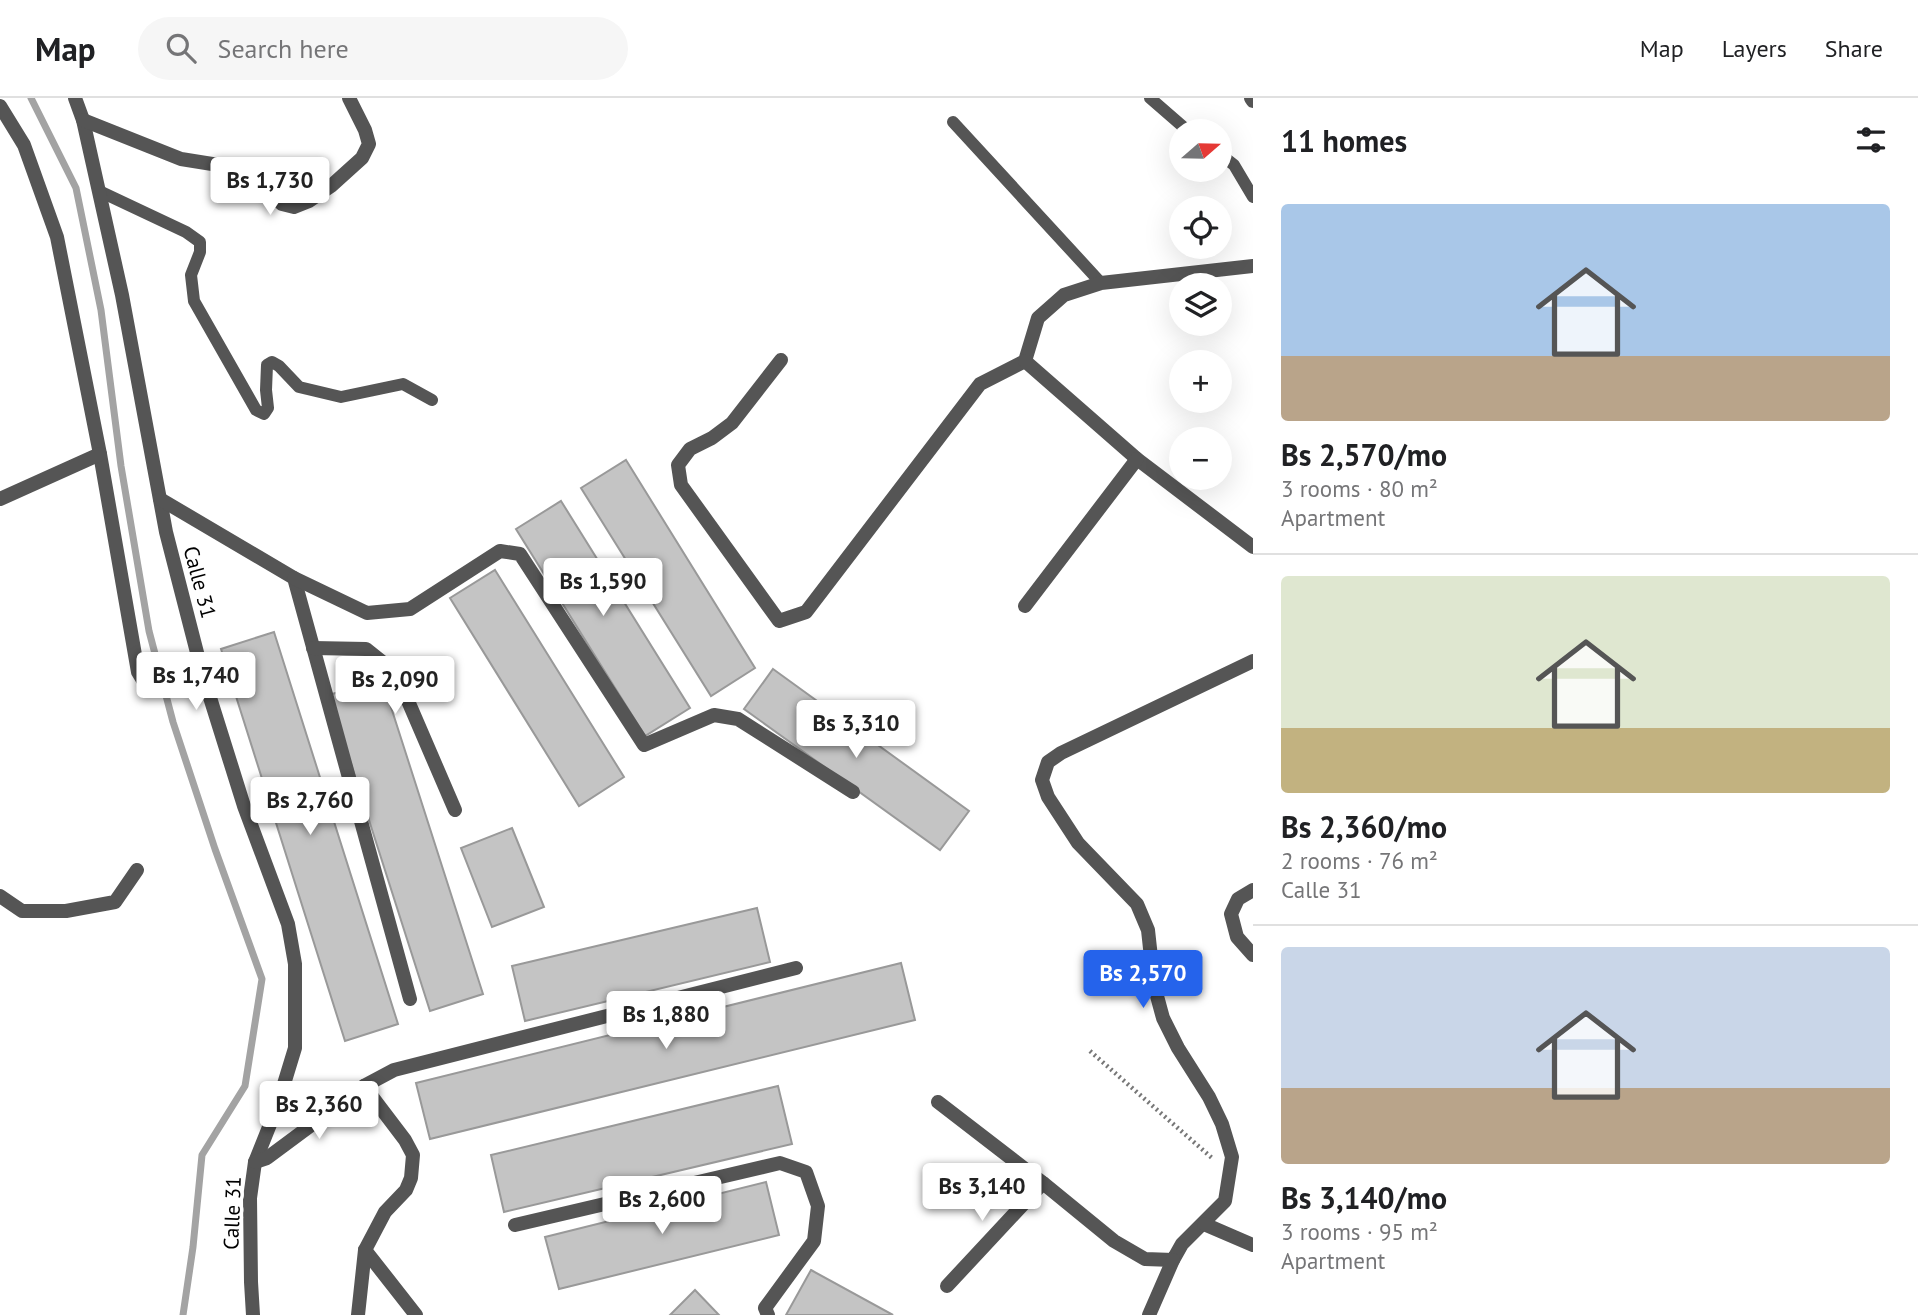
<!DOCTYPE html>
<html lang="en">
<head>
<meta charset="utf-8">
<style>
  body { margin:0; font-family:"PT Sans",sans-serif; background:#f6f6f6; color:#202124; height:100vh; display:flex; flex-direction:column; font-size:26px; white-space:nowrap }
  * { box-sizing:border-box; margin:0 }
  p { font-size:23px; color:#757577 }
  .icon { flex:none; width:38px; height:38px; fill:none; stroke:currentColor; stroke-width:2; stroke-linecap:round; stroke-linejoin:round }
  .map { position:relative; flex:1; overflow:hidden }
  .drawer { display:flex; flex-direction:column; background:#fff; width:665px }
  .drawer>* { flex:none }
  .needle { width:46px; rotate:70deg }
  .fabs { position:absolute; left:1169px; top:21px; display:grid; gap:14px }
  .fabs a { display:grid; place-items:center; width:63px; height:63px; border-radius:50%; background:#fff; box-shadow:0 7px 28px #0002; font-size:35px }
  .price { position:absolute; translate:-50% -60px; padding:0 16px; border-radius:7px; background:#fff; color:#222; font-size:23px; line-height:46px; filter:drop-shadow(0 2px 4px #0008) }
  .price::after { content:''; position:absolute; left:50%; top:42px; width:21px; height:16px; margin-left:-10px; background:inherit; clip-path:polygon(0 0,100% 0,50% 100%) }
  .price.selected { background:#2563eb; color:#fff }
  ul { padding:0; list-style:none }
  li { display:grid; align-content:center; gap:14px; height:371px; padding:0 28px }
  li+li { border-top:2px solid #e0e0e0 }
  li span { display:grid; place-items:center; height:217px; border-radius:7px; color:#555 }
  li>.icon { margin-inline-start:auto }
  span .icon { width:126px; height:126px; fill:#fffc; stroke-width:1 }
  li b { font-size:30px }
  h2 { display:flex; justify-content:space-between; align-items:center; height:84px; padding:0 28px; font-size:30px }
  header { display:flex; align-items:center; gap:42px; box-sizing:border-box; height:98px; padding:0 35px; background:#fff; border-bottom:2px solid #e0e0e0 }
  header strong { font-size:33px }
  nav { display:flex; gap:38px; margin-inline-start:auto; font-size:24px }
  .search { width:490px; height:63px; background:#f6f6f6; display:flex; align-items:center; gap:18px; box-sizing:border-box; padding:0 24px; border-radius:38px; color:#757577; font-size:26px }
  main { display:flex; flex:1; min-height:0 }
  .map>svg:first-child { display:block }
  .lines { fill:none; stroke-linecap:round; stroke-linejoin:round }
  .stream { stroke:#a3a3a3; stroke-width:7 }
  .building { fill:#c4c4c4; stroke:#999; stroke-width:2 }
  .path { stroke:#777; stroke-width:4.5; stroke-dasharray:2 3.5; stroke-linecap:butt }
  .service { stroke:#555; stroke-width:12 }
  .minor { stroke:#555; stroke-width:14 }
  .labels { text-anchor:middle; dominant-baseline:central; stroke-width:7; stroke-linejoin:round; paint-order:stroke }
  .street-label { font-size:21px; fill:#000; stroke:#fff }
</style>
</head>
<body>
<header>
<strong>Map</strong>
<div class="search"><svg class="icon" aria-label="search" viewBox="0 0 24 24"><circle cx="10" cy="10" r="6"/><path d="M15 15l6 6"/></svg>Search here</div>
<nav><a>Map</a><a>Layers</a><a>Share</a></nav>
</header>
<main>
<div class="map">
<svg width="1253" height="1217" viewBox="0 0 1253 1217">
  <rect width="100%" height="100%" fill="#fff"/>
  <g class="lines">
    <!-- stream -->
    <polyline class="stream" points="31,0 76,90 101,212 121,368 149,533 173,624 215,751 262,881 245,988 202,1057 193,1149 183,1217"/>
  </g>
  <!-- building -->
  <g class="building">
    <polygon points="626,362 755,570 711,598 581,390"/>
    <polygon points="561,403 690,610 645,638 516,431"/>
    <polygon points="495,472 624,679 579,708 450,500"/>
    <polygon points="274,534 398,926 345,943 221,551"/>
    <polygon points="773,571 969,713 940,752 744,611"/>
    <polygon points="382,581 483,896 430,913 329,597"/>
    <polygon points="512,730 544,809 492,829 461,750"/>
    <polygon points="757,810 770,864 525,923 512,868"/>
    <polygon points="901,865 915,922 430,1041 416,985"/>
    <polygon points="778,988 792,1046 504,1114 491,1057"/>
    <polygon points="766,1084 779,1137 559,1191 545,1139"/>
    <polygon points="811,1172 893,1217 786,1217"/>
    <polygon points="695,1192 719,1217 670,1217"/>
  </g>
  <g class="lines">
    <!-- path -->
    <polyline class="path" points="1090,953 1212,1060"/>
    <!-- service -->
    <g class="service">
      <polyline points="1150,0 1188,33"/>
      <polyline points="953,24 1101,185"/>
      <polyline points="1220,56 1234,67 1253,99"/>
      <polyline points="99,93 186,134 200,144 200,154 191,177 194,203 256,312 264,316 268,310 266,292 267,267 272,264 279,268 299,289 341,299 403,286 432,302"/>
    </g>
    <!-- minor -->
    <g class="minor">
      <polyline points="75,0 83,22 122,197 166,434 202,574 244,708 288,826 295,866 295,950 277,1009 255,1064 250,1100 251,1184 253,1217"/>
      <polyline points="1251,0 1253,3"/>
      <polyline points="0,8 24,47 57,139 100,356 138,574 144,584 153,591 202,574"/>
      <polyline points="83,22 181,61 231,69 252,79 282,106 294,109 309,103 331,88 362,60 369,46 365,32 349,0"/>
      <polyline points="781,262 732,325 712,340 690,351 678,367 681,387 779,523 806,514 980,286 1025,263 1038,220 1064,197 1101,185 1253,168"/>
      <polyline points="1025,263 1137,361 1253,449"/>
      <polyline points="0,401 100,356"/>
      <polyline points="160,401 294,480 410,901"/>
      <polyline points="294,480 367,515 410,511 500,453 520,456 644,647 714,617 738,621 853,694"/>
      <polyline points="1025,508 1137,361"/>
      <polyline points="313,550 366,551 396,575 455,712"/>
      <polyline points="1253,792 1238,801 1231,816 1237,839 1253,857"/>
      <polyline points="0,798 22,813 66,813 115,804 137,772"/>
      <polyline points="938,1004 1043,1085 1114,1143 1145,1161 1173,1162 1182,1146 1225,1103 1232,1059 1222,1026 1209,999 1178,950 1163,920 1154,887 1148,832 1137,806 1078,745 1048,699 1042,682 1048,664 1061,655 1253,563"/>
      <polyline points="255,1064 267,1060 364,988 394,972 796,870"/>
      <polyline points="1204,1126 1253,1147"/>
      <polyline points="515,1127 780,1065 806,1074 818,1108 814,1143 765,1210 768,1217"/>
      <polyline points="365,1152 416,1217"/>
      <polyline points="947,1188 1043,1085"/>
      <polyline points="358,1217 365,1152 385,1114 406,1092 411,1080 413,1057 405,1042 364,988"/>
      <polyline points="1149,1217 1173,1162"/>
    </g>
  </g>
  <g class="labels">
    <!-- street labels -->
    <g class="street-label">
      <text transform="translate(200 484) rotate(75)">Calle 31</text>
      <text transform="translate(232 1115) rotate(-88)">Calle 31</text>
    </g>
  </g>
</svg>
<div class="fabs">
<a><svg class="needle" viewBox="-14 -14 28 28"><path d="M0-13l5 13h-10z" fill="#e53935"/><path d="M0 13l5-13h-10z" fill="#757577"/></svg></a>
<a><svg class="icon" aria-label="locate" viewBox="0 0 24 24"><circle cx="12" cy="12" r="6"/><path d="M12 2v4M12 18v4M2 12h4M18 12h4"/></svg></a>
<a><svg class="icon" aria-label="layers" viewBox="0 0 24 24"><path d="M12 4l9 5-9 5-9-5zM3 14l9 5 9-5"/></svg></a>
<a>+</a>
<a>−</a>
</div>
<b class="price" style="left:270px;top:119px">Bs 1,730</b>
<b class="price" style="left:603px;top:520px">Bs 1,590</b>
<b class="price" style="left:196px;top:614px">Bs 1,740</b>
<b class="price" style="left:395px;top:618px">Bs 2,090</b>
<b class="price" style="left:856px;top:662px">Bs 3,310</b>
<b class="price" style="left:310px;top:739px">Bs 2,760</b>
<b class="price selected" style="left:1143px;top:912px">Bs 2,570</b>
<b class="price" style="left:666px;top:953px">Bs 1,880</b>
<b class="price" style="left:319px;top:1043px">Bs 2,360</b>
<b class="price" style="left:982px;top:1125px">Bs 3,140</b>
<b class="price" style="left:662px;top:1138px">Bs 2,600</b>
</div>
<section class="drawer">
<h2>11 homes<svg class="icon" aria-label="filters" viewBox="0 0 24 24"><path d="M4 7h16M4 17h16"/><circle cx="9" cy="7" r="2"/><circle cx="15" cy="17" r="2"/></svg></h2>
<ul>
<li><span style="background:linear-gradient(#a9c7e8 70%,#b9a48a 0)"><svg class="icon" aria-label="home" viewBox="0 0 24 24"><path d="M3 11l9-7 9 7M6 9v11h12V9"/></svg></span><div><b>Bs 2,570/mo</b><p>3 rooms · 80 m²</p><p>Apartment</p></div></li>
<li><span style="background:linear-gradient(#dfe7d0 70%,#c2b280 0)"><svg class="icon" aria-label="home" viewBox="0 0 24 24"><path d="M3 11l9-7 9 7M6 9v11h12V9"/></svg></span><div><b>Bs 2,360/mo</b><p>2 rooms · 76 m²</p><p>Calle 31</p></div></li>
<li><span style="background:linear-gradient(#c9d6e8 65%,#b9a48a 0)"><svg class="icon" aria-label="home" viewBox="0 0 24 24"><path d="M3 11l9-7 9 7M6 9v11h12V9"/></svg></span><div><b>Bs 3,140/mo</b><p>3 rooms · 95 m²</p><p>Apartment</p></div></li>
</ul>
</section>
</main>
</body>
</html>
